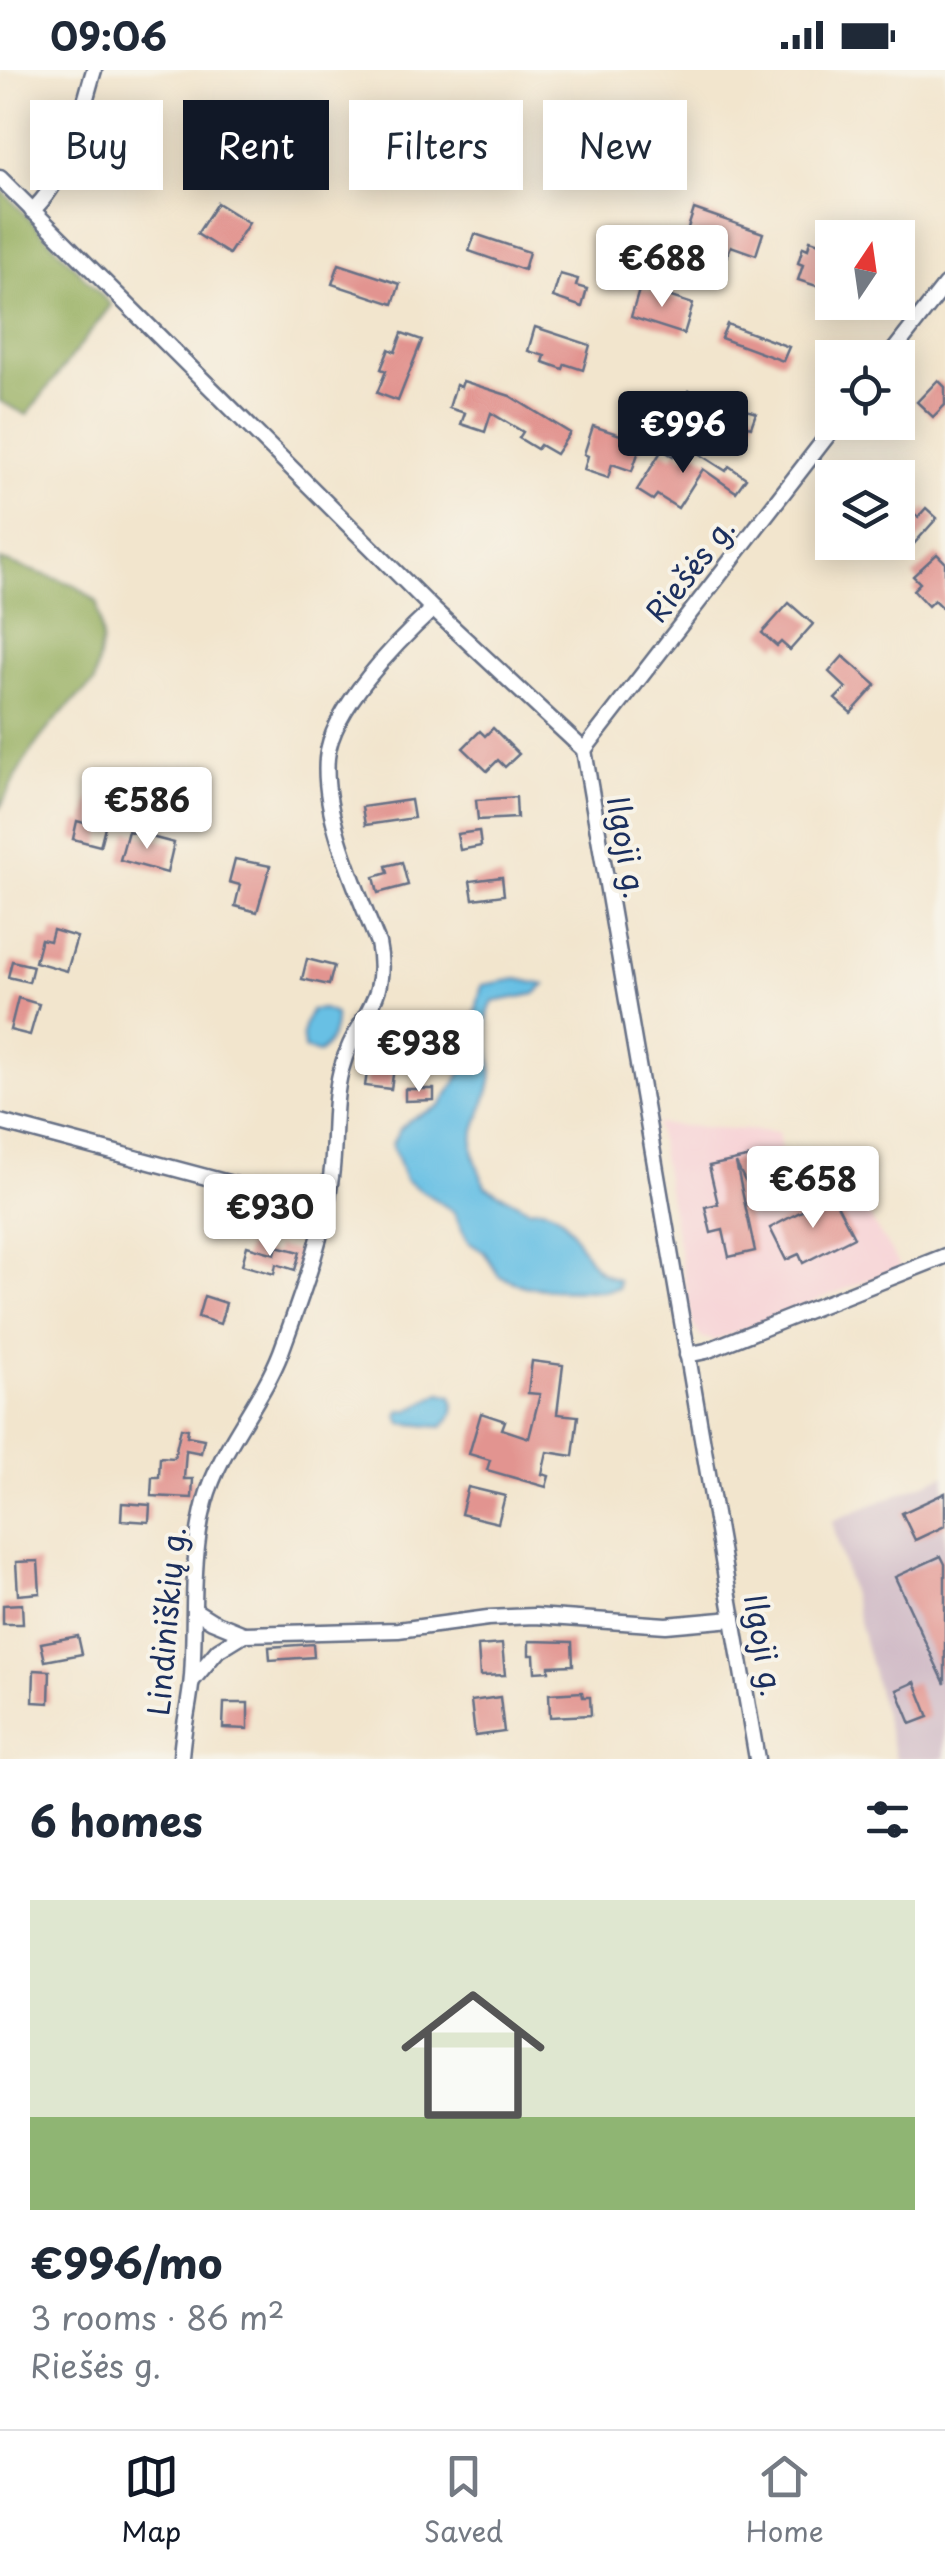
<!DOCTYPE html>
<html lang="en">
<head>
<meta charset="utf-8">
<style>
  body { margin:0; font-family:"Playpen Sans",sans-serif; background:#f2f2f3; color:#1f2937; height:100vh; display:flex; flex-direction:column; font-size:38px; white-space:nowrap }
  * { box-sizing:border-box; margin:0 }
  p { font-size:32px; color:#747a83 }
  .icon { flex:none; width:55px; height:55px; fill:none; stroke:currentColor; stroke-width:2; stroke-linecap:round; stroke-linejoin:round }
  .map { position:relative; height:1689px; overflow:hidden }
  .drawer { display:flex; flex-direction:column; background:#fff; flex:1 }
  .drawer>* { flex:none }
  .guide { position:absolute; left:30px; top:30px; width:885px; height:90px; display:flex; gap:20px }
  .needle { width:65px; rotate:13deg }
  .controls { position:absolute; left:815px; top:150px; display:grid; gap:20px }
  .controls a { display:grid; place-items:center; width:100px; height:100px; border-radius:0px; background:#fff; box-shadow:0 5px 25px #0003; font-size:50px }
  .price { position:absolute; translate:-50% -85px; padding:0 22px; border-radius:10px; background:#fff; color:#222; font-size:32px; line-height:65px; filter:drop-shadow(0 2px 5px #0008) }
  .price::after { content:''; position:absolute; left:50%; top:60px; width:30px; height:22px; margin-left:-15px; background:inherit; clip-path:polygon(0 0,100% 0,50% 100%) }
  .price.current { background:#111827; color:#fff }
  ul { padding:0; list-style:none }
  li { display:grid; align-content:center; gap:20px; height:530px; padding:0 30px }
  li span { display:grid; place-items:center; height:310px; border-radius:0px; color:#555 }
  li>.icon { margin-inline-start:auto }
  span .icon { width:180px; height:180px; fill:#fffc; stroke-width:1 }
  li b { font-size:42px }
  h2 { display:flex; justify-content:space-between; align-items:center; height:120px; padding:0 30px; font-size:42px }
  .tag { padding:0 35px; border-radius:0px; background:#fff; box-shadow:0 5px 25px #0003; font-size:35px; line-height:90px }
  .tag.current { background:#111827; color:#fff }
  .status { display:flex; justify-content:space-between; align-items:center; height:70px; padding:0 50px; background:#fff; direction:ltr }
  .status svg { height:28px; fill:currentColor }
  .tabs { display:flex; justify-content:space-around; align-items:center; height:140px; border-top:2px solid #e0e1e3; background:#fff; font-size:28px; color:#747a83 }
  .tabs a { display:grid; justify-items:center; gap:5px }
  .tabs .current { color:#111827 }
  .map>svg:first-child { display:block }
  .built { fill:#f7cfd4 }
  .industrial { fill:#d2bdc8 }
  .forest { fill:#96af60; stroke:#586f5f; stroke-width:2.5 }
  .water { fill:#67c0e4; stroke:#4178a1; stroke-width:2.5 }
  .building { fill:#e29490 }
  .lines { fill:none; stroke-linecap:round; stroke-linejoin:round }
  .minor-casing { stroke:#666f85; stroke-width:19 }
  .minor { stroke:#fff; stroke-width:14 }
  .labels { text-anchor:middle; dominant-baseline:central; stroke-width:8; stroke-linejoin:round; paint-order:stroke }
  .street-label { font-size:30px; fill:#1b2f5e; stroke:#f7f3e8 }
</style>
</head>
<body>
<div class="status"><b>09:06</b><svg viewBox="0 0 49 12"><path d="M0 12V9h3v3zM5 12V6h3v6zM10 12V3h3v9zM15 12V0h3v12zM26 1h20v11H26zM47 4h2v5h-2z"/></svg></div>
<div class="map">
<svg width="945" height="1689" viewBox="0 0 945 1689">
  <rect width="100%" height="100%" fill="#f7f3e8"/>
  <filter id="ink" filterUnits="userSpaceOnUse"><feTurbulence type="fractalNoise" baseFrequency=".01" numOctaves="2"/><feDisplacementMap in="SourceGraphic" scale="20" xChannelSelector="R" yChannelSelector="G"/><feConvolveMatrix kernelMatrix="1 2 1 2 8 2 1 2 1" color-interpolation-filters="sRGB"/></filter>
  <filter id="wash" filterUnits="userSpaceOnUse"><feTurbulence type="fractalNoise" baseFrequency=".0048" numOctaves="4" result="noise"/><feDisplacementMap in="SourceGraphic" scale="40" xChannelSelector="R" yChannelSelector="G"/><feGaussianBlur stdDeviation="2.25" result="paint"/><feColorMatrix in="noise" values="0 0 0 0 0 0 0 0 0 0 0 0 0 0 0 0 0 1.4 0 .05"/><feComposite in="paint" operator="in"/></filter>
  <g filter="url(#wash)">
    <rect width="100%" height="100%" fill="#f2e5cd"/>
    <!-- built -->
    <polygon class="built" points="656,1054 778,1062 786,1114 838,1097 901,1197 715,1271 701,1267 693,1256"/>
    <!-- industrial -->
    <polygon class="industrial" points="945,1405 945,1689 896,1689 832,1451"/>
    <!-- forest -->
    <g class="forest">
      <polygon points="0,118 111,235 27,345 0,331"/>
      <path d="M0,490l75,25 22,17 5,38 -8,43c-46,39 -70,72 -94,126z"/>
    </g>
    <!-- water -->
    <g class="water">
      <path d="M517,909l28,6 -10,9 -42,8c-14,22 2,54 -2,78 -3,23 -20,47 -18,68 1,13 8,27 12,38l44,23c39,-9 46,38 68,60 6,6 13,8 21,11v8l-16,3 -50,-1 -28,-4 -25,-10 -15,-24 -16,-10 -15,-31 -48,-31 -13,-36 8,-15 11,-10 30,-13 20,-32 21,-89z"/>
      <path d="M323,939l12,5c1,16 -4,29 -16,39l-14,-4c-5,-15 -1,-25 6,-39z"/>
      <path d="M441,1323l11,3c4,15 1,20 -10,31l-40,-4 -4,-7 2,-5 10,-1z"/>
    </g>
    <g id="blocks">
      <!-- building -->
      <g class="building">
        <polygon points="440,65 489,82 481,104 433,86"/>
        <polygon points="217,133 249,153 229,184 197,164"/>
        <polygon points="694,139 763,163 756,185 731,176 727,186 707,179 711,169 687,161"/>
        <polygon points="475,164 529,182 524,200 469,181"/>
        <polygon points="810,170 832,177 832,221 798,210 803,195 798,193 803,177 808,179"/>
        <polygon points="339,194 400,214 393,234 332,214"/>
        <polygon points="560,204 578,209 576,216 587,219 582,237 553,227"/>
        <polygon points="640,217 693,234 684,264 631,247"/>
        <polygon points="727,254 789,277 783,291 721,268"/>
        <polygon points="535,257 590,275 583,300 565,294 563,299 543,292 545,286 528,281"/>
        <polygon points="402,263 422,270 398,331 377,323 386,301 381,299 389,279 395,282"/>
        <polygon points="938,310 945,317 945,335 933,347 917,332"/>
        <polygon points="463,311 510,326 570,363 556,384 540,375 537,379 519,368 523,362 491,343 485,362 461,354 465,343 449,338 456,315 461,317"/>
        <polygon points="689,321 756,343 751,357 684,336"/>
        <polygon points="593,356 642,372 632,401 612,394 608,408 584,400 588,386 584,384"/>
        <polygon points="690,378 726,401 729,396 746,408 736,422 703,399 678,438 657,425 653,430 637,420 662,380 673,386 676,381 685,387"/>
        <polygon points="898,429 918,447 926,438 937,448 904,485 898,479"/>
        <polygon points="937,484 945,492 945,541 934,530 928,536 913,520 920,513 913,506"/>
        <polygon points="789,533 813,554 790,580 781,572 777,576 762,563"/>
        <polygon points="843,586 876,615 851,643 835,629 846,618 829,602"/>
        <polygon points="493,658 519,684 505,697 498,690 487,701 463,678 480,661 485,666"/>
        <polygon points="90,727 111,733 100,776 73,769 77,751 84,753"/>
        <polygon points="516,727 517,748 478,750 476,730"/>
        <polygon points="411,730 414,748 365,755 362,737"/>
        <polygon points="128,761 174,773 167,803 120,790"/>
        <polygon points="479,761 481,776 460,780 457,764"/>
        <polygon points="235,789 270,796 257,842 235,836 240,815 229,812"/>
        <polygon points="402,792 408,815 378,823 374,807 388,803 386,796"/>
        <polygon points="502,807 504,825 473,829 470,811"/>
        <polygon points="53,860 77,867 67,901 35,892 41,869 50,871"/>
        <polygon points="307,889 334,896 329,915 302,909"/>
        <polygon points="12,891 33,896 29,912 8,907"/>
        <polygon points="18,928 39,934 30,965 10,960"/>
        <polygon points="384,969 440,980 437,998 395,990 391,1019 365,1016 368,996 376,997 377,991 382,991"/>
        <polygon points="405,1019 434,1019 434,1030 405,1031"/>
        <polygon points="751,1087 756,1108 745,1111 736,1093 755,1181 729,1187 723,1160 711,1163 705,1137 718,1134 709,1096"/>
        <polygon points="832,1125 854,1167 803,1193 799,1184 786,1190 770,1158"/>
        <polygon points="247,1176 275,1184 277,1176 300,1182 295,1200 276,1194 274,1204 242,1195"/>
        <polygon points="204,1226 226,1233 220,1254 198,1247"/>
        <polygon points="532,1291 563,1295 557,1344 578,1346 573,1386 547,1382 542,1404 549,1406 546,1417 487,1400 490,1390 469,1384 481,1343 505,1351 502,1359 529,1368 540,1324 528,1323"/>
        <polygon points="181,1358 188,1359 187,1366 204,1369 201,1383 186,1380 184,1409 193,1409 192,1428 151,1426 152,1407 159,1407 160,1387 174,1388"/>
        <polygon points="468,1417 505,1426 498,1453 461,1444"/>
        <polygon points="945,1423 945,1456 915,1470 902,1443"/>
        <polygon points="122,1433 150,1435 149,1452 121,1450"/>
        <polygon points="941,1486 945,1494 945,1614 895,1507"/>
        <polygon points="38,1491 40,1523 18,1525 16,1492"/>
        <polygon points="22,1534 23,1554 3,1554 3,1535"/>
        <polygon points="78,1566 82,1584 45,1591 41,1573"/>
        <polygon points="529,1571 572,1572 573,1595 549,1596 549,1601 535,1602 534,1585 529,1585"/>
        <polygon points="313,1574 314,1587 270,1590 269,1577"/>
        <polygon points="502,1574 505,1605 480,1606 478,1576"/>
        <polygon points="34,1600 50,1601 49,1633 33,1632"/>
        <polygon points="915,1612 929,1647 911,1654 897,1620"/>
        <polygon points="582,1622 583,1627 590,1627 591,1645 550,1647 549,1624"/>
        <polygon points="500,1627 504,1662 475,1666 471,1631"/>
        <polygon points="224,1633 248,1633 248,1659 223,1658"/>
      </g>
    </g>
  </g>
  <g filter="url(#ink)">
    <use href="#blocks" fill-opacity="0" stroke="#666f85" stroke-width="2.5"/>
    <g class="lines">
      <defs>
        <g id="minor">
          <polyline points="0,108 433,539 584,680 757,1689"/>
          <path d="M32,141c38,-36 47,-92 62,-141"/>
          <polyline points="888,288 945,215"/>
          <polyline points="584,680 838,352"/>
          <polyline points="0,1052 326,1139"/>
          <polyline points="687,1285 706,1281 945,1186"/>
          <polyline points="196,1541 212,1551 244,1564 398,1560 488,1548 535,1546 666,1555 733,1549"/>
          <polyline points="192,1611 218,1580 244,1564"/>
          <path d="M181,1689c1,-28 9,-55 11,-83 4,-57 -2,-118 13,-174 15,-55 56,-98 76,-150 20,-55 43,-116 50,-175 5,-35 1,-72 10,-107 13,-52 50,-66 37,-127 -21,-53 -56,-128 -51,-185 4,-49 71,-117 106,-149"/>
        </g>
      </defs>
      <!-- minor casing -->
      <use href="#minor" class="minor-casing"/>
      <!-- minor -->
      <use href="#minor" class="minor"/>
    </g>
  </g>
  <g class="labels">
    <!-- street labels -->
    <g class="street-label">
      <text transform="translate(689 499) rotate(-52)">Riešės g.</text>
      <text transform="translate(628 777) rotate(80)">Ilgoji g.</text>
      <text transform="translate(165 1551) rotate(-85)">Lindiniškių g.</text>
      <text transform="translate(765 1575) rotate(80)">Ilgoji g.</text>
    </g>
  </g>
</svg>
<div class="controls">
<a><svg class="needle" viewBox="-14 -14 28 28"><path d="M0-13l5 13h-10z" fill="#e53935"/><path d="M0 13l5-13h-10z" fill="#747a83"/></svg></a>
<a><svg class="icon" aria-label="locate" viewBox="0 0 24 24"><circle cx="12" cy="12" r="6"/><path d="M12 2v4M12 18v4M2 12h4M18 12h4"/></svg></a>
<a><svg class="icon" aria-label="layers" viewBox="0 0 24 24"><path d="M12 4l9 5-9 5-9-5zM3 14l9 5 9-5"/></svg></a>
</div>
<b class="price" style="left:662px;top:240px">€688</b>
<b class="price current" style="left:683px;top:406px">€996</b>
<b class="price" style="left:147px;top:782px">€586</b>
<b class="price" style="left:419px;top:1025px">€938</b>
<b class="price" style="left:813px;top:1161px">€658</b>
<b class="price" style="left:270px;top:1189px">€930</b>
<div class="guide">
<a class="tag">Buy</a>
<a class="tag current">Rent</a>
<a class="tag">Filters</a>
<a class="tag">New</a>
</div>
</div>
<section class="drawer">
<h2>6 homes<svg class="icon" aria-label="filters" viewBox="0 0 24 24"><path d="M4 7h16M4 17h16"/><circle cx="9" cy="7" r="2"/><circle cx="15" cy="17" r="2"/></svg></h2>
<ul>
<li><span style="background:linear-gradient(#dfe7d0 70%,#8fb573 0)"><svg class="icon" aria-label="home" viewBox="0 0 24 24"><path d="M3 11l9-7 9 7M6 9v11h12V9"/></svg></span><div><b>€996/mo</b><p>3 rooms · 86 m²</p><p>Riešės g.</p></div></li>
</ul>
</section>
<nav class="tabs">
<a class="current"><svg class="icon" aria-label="map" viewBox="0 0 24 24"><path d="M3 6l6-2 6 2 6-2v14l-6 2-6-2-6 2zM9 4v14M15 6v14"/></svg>Map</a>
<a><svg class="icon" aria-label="saved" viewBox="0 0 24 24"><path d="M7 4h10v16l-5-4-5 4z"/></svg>Saved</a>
<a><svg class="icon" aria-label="home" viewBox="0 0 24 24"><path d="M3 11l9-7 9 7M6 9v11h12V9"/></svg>Home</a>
</nav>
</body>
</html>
